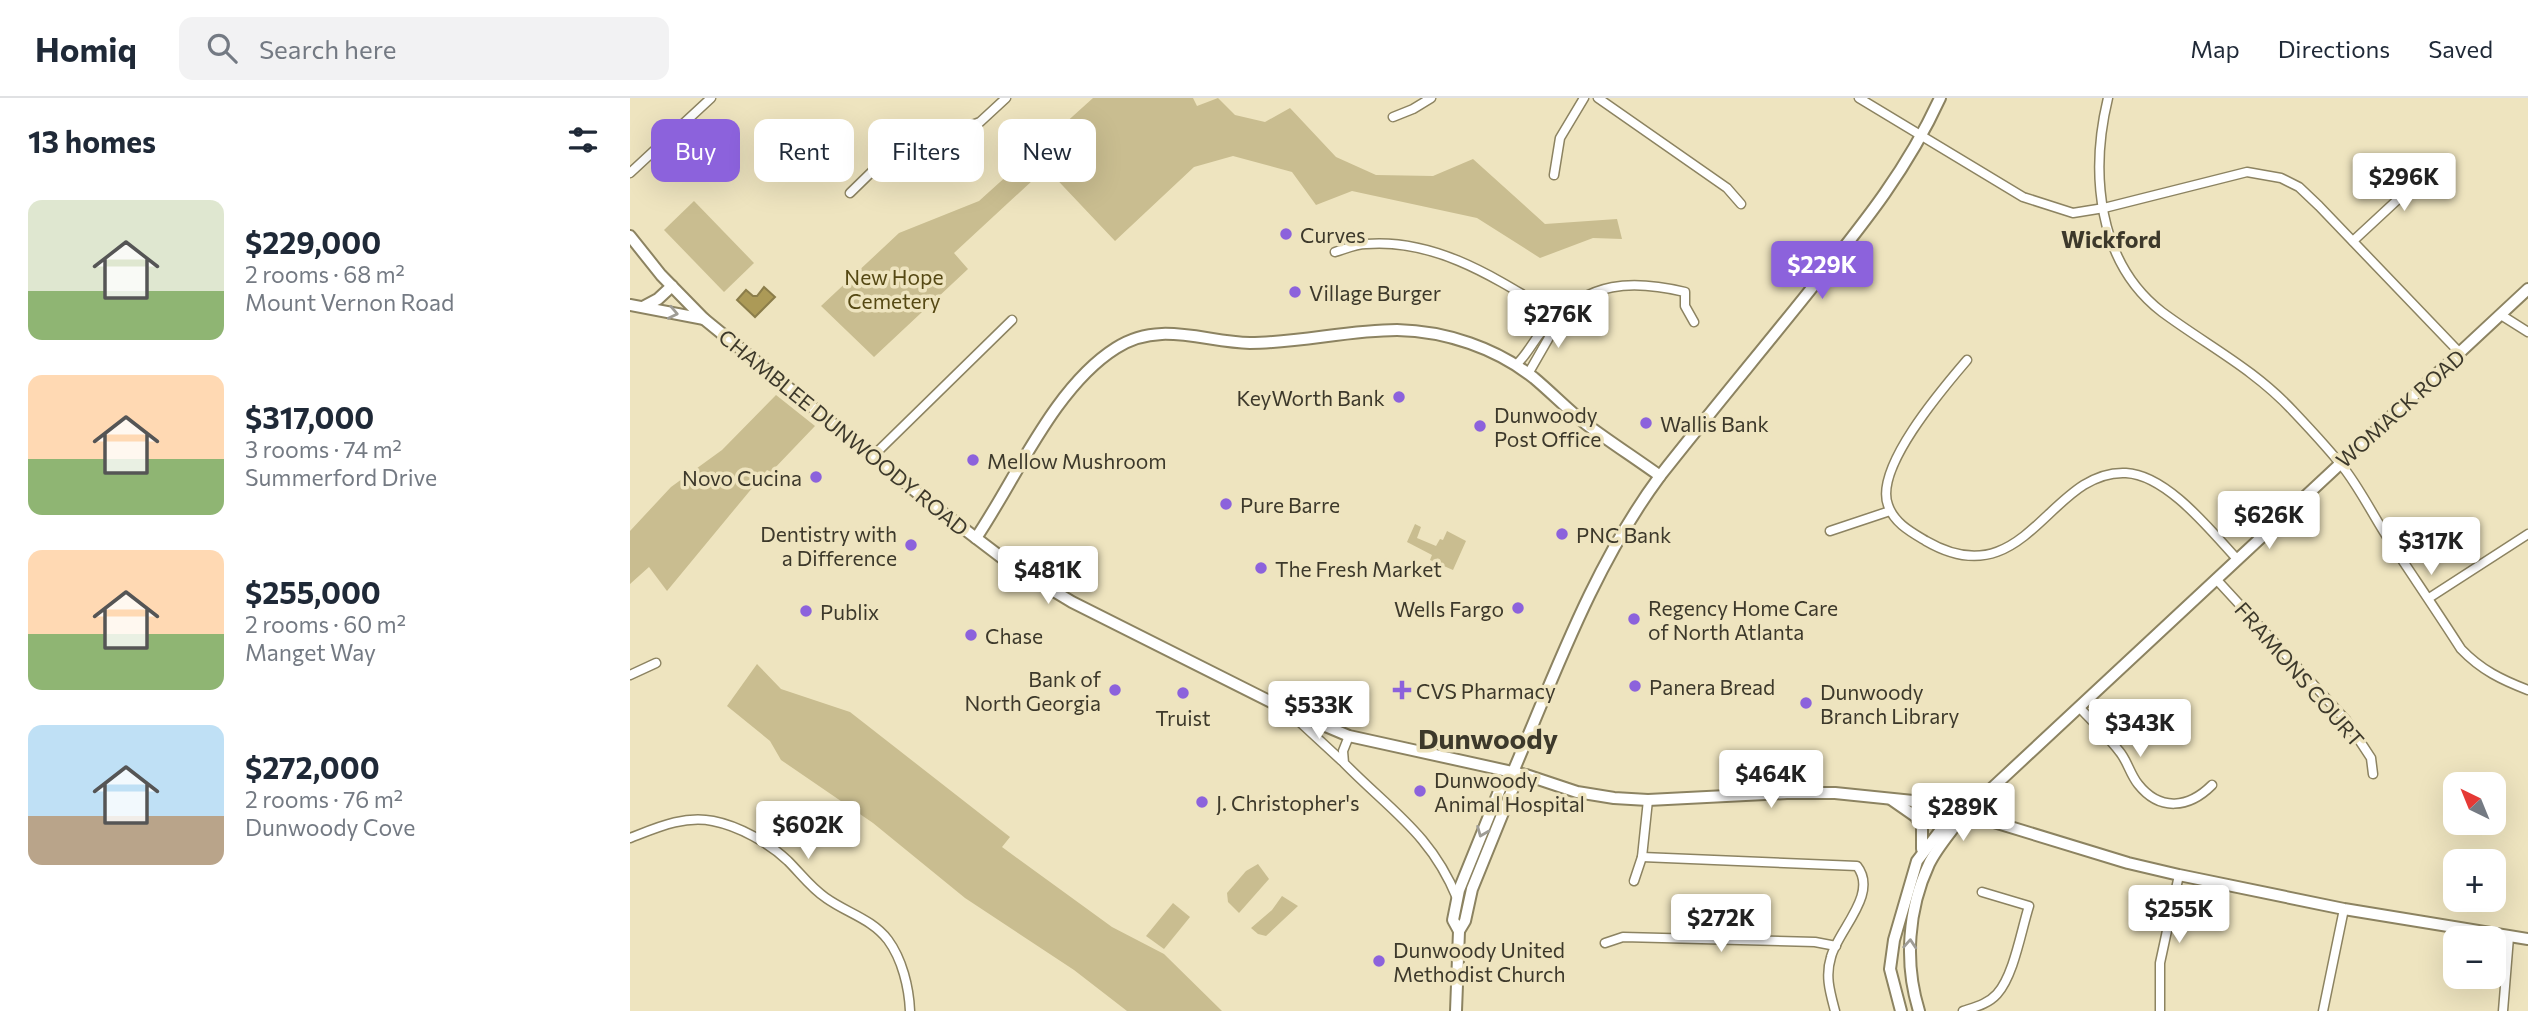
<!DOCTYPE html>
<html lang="en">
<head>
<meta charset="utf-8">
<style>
  body { margin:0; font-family:Commissioner,sans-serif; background:#f2f2f3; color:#1f2937; height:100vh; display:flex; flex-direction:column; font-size:26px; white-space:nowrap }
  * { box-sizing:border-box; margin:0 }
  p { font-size:23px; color:#747a83 }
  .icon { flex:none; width:38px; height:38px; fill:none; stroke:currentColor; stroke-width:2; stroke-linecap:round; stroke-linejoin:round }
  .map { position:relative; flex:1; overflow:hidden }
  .sheet { display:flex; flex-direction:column; background:#fff; width:630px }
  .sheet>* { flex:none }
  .top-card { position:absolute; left:21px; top:21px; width:665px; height:63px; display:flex; gap:14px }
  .needle { width:46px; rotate:317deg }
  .fabs { position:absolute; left:1813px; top:674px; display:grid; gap:14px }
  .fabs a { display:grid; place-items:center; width:63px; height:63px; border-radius:14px; background:#fff; box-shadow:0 7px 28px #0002; font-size:35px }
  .price { position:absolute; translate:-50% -60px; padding:0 16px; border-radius:7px; background:#fff; color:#222; font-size:23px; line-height:46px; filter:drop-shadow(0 2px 4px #0008) }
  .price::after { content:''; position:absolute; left:50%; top:42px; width:21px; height:16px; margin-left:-10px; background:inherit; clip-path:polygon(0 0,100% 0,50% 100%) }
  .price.current { background:#8c62dc; color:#fff }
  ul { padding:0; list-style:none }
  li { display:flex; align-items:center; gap:21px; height:175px; padding:0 28px }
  li span { display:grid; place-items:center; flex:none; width:196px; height:140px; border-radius:14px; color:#555 }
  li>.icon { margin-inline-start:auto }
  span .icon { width:84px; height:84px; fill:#fffc; stroke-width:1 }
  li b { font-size:30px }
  h2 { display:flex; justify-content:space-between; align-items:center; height:84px; padding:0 28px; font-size:30px }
  .pill { padding:0 24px; border-radius:14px; background:#fff; box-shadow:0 7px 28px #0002; font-size:24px; line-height:63px }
  .pill.current { background:#8c62dc; color:#fff }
  header { display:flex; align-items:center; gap:42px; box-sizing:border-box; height:98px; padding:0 35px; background:#fff; border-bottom:2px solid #e0e1e3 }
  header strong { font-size:33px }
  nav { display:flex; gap:38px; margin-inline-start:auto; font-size:24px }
  .search { width:490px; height:63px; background:#f2f2f3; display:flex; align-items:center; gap:18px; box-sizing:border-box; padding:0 24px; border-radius:14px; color:#747a83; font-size:26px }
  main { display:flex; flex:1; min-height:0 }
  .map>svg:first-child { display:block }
  .green { fill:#c9bd90 }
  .water { fill:#ac9a57; stroke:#8b7d4a; stroke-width:2 }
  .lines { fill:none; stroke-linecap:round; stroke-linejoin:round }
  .street-casing { stroke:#8c8361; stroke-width:11 }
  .secondary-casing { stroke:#8c8361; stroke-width:14 }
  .street { stroke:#fff; stroke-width:8 }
  .secondary { stroke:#fff; stroke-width:10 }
  .oneway { stroke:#9e9c95 }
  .poi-dot { fill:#8c62dc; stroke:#eee4bf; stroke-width:2.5 }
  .labels { text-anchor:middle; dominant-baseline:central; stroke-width:7; stroke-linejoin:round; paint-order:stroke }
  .poi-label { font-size:21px; fill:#3d392b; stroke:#eee4bf; text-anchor:start }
  .park-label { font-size:21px; fill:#554813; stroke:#eee4bf }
  .street-label { font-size:21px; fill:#3d392b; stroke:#eee4bf }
  .neighbourhood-label { font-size:23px; font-weight:bold; fill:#3d392b; stroke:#eee4bf }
  .district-label { font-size:28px; font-weight:bold; fill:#3d392b; stroke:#eee4bf }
</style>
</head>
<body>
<header>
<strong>Homiq</strong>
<div class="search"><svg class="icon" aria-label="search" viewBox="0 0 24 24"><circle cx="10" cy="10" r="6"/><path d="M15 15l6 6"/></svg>Search here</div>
<nav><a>Map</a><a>Directions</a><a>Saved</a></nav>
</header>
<main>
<section class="sheet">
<h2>13 homes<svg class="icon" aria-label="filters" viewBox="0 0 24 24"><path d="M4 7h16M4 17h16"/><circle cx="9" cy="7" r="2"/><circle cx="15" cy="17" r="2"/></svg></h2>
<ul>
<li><span style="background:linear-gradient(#dfe7d0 65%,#8fb573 0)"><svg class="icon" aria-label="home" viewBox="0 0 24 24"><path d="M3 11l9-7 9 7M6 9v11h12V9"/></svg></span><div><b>$229,000</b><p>2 rooms · 68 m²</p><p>Mount Vernon Road</p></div></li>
<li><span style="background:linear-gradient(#ffd9b3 60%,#8fb573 0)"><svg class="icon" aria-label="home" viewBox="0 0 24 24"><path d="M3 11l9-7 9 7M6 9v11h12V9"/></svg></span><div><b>$317,000</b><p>3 rooms · 74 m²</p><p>Summerford Drive</p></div></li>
<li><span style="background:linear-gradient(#ffd9b3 60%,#8fb573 0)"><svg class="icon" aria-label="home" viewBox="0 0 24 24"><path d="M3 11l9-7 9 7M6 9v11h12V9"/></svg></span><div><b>$255,000</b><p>2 rooms · 60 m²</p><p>Manget Way</p></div></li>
<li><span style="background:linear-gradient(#bfe0f5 65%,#b9a48a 0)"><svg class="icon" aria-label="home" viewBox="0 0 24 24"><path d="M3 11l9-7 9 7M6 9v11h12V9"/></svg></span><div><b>$272,000</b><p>2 rooms · 76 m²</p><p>Dunwoody Cove</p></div></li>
</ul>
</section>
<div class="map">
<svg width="1898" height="913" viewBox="0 0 1898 913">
  <rect width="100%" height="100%" fill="#eee4bf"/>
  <!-- green -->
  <g class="green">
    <polygon points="463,0 563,0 567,8 588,0 605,17 635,24 660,10 706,59 746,77 803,78 843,61 915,126 987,121 992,141 963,140 910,160 847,120 722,93 686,107 662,74 603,58 564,69 485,143 416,70 324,155 338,171 244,259 191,208 269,135 349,103"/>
    <polygon points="64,103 124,165 94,194 34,132"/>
    <polygon points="146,297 185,328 141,374 137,372 37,493 19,469 0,486 0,433 41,389 92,352"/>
    <polygon points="785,426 791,429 787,440 806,448 810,441 813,442 817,433 836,443 823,472 800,462 802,457 777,444"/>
    <polygon points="127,566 151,591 220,614 380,739 372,749 482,829 534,856 592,913 497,913 444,872 335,800 243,725 151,662 140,643 97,608"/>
    <polygon points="628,766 639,781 609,815 598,804 597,795 616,773"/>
    <polygon points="652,798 668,808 636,838 628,836 621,830 642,812"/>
    <polygon points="543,805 560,819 534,851 516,838"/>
  </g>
  <!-- water -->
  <polygon class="water" points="134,189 145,199 125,219 107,202 116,192 123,198 127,198"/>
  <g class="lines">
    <defs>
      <g id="street">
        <polyline points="968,0 1097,90 1111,106"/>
        <polyline points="1229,0 1393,99 1443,115 1474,110 1617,74 1651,80 1669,89 1689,108 1830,255"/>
        <path d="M1478,0c-18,74 -11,164 54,214 46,34 92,57 131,99 18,19 37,39 53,60 17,23 29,48 45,72 23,35 47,70 70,106 20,21 41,31 67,41"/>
        <polyline points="763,19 783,11 801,0"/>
        <polyline points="0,75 81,0"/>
        <polyline points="924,77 930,40 954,0"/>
        <polyline points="220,95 260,56 273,48 313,38 350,24 376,0"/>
        <polyline points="1723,143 1778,92 1785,80 1784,70"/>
        <path d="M705,154c10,-3 21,-8 31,-8 72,-6 134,37 192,72"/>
        <polyline points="1871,217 1898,234"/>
        <path d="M1337,262c-24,28 -93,108 -79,145 6,18 23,27 38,36 100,58 123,-72 200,-68 41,2 85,58 111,86"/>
        <path d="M886,267c13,-12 20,-30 33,-42 42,-41 81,-44 136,-31v14l9,16"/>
        <polyline points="898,276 921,236 928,218"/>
        <polyline points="243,358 382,222"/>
        <polyline points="1200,433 1260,413"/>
        <polyline points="1586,481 1716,622 1741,660 1743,676"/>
        <polyline points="1799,500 1898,436"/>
        <polyline points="0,577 26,565"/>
        <path d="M1449,609c13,14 28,29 40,44 8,9 11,23 19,33 22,28 51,24 74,1"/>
        <polyline points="660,615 712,663"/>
        <path d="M719,638l-6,15 1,12c46,47 87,71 113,135"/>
        <path d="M0,740c26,-10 54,-23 83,-17 26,5 56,22 75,40 13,13 23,27 38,37 21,15 46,21 62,42 14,19 21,47 22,71"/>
        <path d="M1012,759l215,9c22,28 -19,64 -26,91 -6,19 -1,35 4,54"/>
        <polyline points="1004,783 1012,759 1018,702"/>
        <polyline points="975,845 993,839 1185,844 1206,848"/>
        <path d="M1333,913c12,-4 25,-7 34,-17 17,-19 24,-63 32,-88l-47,-14"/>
        <polyline points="1530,913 1530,865 1549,777"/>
        <polyline points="1693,913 1714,811"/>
        <polyline points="1873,913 1879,839"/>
      </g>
      <g id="secondary">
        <polyline points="0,138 31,177 74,221 300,405 384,469 442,504 655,611 719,638 896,677 947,694 984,700 1018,702 1157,695 1205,695 1283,703 1318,710 1498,765 1549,777 1714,811 1898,841"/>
        <polyline points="0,207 74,221"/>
        <polyline points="13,209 28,201 42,188"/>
        <path d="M346,440c40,-59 78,-151 140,-190 43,-28 88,-6 134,-5 49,0 98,-13 147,-13 49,1 99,18 137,48 18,15 34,32 52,46 24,18 49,34 74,52"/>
        <polyline points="1262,702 1285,718 1292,727 1292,751"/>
        <polyline points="829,833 823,822 829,792 870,691 883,675"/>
        <path d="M826,913l3,-80 6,-10 7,-32 41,-101v-16c43,-101 81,-207 147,-296 51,-65 104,-128 155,-192 49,-61 92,-114 125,-186"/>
        <polyline points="1271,913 1260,871 1264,842 1287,763 1316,725 1334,715 1360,692 1898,191"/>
        <path d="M1289,913c-15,-48 -11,-102 10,-147 8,-17 23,-33 34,-49"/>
      </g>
    </defs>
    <!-- street casing -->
    <use href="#street" class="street-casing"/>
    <!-- secondary casing -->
    <use href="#secondary" class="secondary-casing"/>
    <!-- street -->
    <use href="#street" class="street"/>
    <!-- secondary -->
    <use href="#secondary" class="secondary"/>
  </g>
  <!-- one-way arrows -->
  <defs><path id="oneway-chevron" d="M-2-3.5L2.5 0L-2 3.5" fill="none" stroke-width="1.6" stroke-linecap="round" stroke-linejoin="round" transform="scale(1.75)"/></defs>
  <g class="oneway">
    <use href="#oneway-chevron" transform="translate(43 215) rotate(12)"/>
    <use href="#oneway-chevron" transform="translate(852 734) rotate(112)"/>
    <use href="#oneway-chevron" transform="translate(1280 846) rotate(-86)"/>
  </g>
  <!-- markers -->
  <g class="poi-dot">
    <circle cx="656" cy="136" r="7"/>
    <circle cx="665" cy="194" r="7"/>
    <circle cx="769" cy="299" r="7"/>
    <circle cx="1016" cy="325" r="7"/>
    <circle cx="850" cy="328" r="7"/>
    <circle cx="343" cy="362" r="7"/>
    <circle cx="186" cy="379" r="7"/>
    <circle cx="596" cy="406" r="7"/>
    <circle cx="932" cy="436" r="7"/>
    <circle cx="281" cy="447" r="7"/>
    <circle cx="631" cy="470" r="7"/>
    <circle cx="888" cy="510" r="7"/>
    <circle cx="176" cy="513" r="7"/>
    <circle cx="1004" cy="521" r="7"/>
    <circle cx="341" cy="537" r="7"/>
    <circle cx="1005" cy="588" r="7"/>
    <circle cx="485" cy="592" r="7"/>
    <path d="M768.5 581.5h7v7h7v7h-7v7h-7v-7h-7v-7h7z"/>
    <circle cx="553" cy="595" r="7"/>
    <circle cx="1176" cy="605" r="7"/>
    <circle cx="790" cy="693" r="7"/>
    <circle cx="572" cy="704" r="7"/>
    <circle cx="749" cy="863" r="7"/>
  </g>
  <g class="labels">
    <!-- poi labels -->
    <g class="poi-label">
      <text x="670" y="136">Curves</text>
      <text x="679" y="194">Village Burger</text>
      <text x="755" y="299" text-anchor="end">KeyWorth Bank</text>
      <text x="864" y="316">Dunwoody<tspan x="864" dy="24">Post Office</tspan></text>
      <text x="1030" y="325">Wallis Bank</text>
      <text x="357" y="362">Mellow Mushroom</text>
      <text x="172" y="379" text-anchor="end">Novo Cucina</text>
      <text x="610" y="406">Pure Barre</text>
      <text x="267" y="435" text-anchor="end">Dentistry with<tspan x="267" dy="24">a Difference</tspan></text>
      <text x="946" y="436">PNC Bank</text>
      <text x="645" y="470">The Fresh Market</text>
      <text x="1018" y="509">Regency Home Care<tspan x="1018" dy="24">of North Atlanta</tspan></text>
      <text x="874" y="510" text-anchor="end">Wells Fargo</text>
      <text x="190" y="513">Publix</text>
      <text x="355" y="537">Chase</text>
      <text x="471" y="580" text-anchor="end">Bank of<tspan x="471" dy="24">North Georgia</tspan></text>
      <text x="1019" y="588">Panera Bread</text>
      <text x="786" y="592">CVS Pharmacy</text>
      <text x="1190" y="593">Dunwoody<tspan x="1190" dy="24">Branch Library</tspan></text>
      <text x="553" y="619" text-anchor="middle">Truist</text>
      <text x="804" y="681">Dunwoody<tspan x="804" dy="24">Animal Hospital</tspan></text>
      <text x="586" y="704">J. Christopher's</text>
      <text x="763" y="851">Dunwoody United<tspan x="763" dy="24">Methodist Church</tspan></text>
    </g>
    <!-- park labels -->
    <g class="park-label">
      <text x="264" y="178">New Hope<tspan x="264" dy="24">Cemetery</tspan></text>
    </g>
    <!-- street labels -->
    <g class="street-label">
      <text transform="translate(1770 310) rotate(-42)">WOMACK ROAD</text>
      <text transform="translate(214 334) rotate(39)">CHAMBLEE DUNWOODY ROAD</text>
      <text transform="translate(1670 576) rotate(49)">FRAMONS COURT</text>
    </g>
    <!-- neighbourhood labels -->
    <g class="neighbourhood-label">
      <text x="1481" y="141">Wickford</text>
    </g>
    <!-- district labels -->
    <g class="district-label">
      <text x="858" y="640">Dunwoody</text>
    </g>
  </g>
</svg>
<div class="fabs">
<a><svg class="needle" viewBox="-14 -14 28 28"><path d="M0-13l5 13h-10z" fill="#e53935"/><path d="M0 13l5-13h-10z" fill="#747a83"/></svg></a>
<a>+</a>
<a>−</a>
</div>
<b class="price" style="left:1774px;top:115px">$296K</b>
<b class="price current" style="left:1192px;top:203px">$229K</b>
<b class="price" style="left:928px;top:252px">$276K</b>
<b class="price" style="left:1639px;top:453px">$626K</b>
<b class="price" style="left:1801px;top:479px">$317K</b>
<b class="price" style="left:418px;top:508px">$481K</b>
<b class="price" style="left:689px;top:643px">$533K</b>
<b class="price" style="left:1510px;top:661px">$343K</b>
<b class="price" style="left:1141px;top:712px">$464K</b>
<b class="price" style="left:1333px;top:745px">$289K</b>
<b class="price" style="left:178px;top:763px">$602K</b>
<b class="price" style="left:1549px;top:847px">$255K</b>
<b class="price" style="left:1091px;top:856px">$272K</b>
<div class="top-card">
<a class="pill current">Buy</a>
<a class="pill">Rent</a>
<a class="pill">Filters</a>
<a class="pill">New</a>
</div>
</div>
</main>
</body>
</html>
